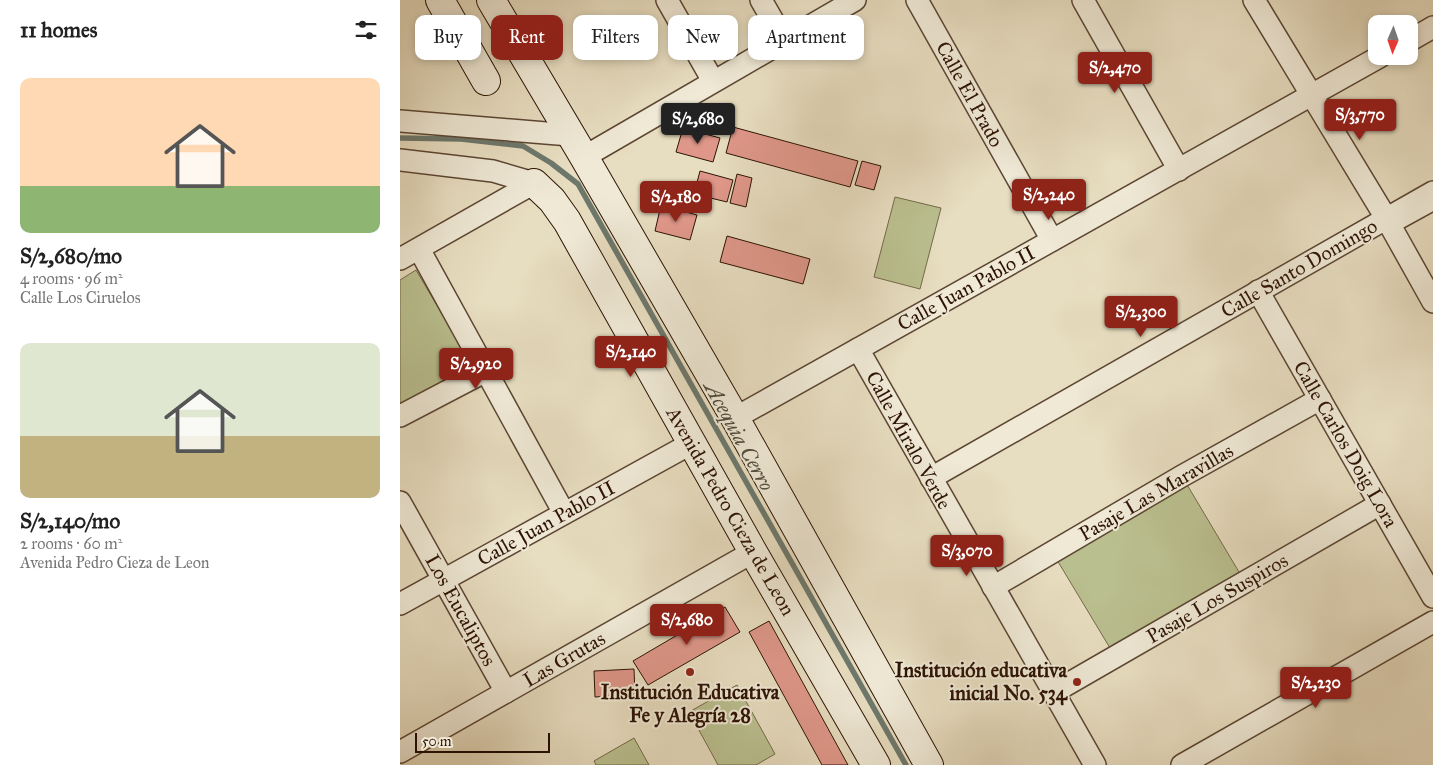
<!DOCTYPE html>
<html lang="en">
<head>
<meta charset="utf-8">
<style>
  body { margin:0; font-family:"IM FELL Great Primer",serif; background:#f2f2f2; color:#222; height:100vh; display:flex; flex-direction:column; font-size:19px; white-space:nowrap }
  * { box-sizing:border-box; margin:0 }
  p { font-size:16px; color:#767676 }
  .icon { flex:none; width:28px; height:28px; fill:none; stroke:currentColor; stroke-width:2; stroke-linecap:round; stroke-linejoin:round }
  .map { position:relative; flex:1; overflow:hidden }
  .details { display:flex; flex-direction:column; background:#fff; width:400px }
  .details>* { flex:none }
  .top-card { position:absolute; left:15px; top:15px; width:475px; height:45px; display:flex; gap:10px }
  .needle { width:32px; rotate:182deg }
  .buttons { position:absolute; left:968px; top:15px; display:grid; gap:10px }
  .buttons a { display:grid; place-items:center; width:50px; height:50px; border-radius:10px; background:#fff; box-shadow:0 2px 8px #0003; font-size:25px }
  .scale { position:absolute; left:15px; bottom:12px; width:135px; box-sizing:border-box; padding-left:5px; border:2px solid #2d1304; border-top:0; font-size:14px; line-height:18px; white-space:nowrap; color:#2d1304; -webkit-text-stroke:4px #efe9d6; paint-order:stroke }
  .price { position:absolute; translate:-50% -42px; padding:0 11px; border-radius:5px; background:#8f2418; color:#fff; font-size:16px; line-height:32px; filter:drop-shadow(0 1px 2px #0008) }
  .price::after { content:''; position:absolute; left:50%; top:30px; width:15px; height:11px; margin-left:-8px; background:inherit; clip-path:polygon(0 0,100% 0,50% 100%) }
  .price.current { background:#222; color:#fff }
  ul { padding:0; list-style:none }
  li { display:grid; align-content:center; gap:10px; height:265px; padding:0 20px }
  li span { display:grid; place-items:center; height:155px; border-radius:10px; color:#555 }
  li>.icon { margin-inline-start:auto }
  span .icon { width:90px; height:90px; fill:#fffc; stroke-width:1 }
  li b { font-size:21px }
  h2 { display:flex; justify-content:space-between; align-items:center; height:60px; padding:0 20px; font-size:21px }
  .chip { padding:0 18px; border-radius:10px; background:#fff; box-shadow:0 2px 8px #0003; font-size:18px; line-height:45px }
  .chip.current { background:#8f2418; color:#fff }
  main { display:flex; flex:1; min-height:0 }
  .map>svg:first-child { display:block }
  .green { fill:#babf8f; stroke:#74694a }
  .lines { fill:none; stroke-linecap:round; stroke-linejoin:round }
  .stream { stroke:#6d786c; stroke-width:5.5 }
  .building { fill:#df9789; stroke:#2d1304 }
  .lane-casing { stroke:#5c4633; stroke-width:14 }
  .street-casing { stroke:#5c4633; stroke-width:24 }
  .secondary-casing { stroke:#2d1304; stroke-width:30 }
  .lane { stroke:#efe9d6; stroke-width:11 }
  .street { stroke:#efe9d6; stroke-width:21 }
  .secondary { stroke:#efe9d6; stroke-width:28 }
  .poi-dot { fill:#8f2418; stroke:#efe9d6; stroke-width:2 }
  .labels { text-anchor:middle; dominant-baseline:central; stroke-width:4; stroke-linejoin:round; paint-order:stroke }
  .street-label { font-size:20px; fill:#2d1304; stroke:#efe9d6 }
  .poi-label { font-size:20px; font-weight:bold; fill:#2d1304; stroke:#efe9d6; text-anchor:end }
  .water-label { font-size:21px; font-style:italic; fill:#524e41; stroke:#efe9d6 }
</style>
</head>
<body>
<main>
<section class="details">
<h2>11 homes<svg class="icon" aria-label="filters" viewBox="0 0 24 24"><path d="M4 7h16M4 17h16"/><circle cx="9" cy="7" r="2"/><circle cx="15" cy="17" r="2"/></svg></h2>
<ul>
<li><span style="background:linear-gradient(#ffd9b3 70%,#8fb573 0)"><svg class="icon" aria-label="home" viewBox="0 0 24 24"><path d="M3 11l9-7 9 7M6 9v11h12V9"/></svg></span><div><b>S/2,680/mo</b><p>4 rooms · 96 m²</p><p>Calle Los Ciruelos</p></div></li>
<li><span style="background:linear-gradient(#dfe7d0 60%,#c2b280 0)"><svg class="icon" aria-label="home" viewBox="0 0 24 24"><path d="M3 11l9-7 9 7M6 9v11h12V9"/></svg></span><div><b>S/2,140/mo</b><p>2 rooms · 60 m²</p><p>Avenida Pedro Cieza de Leon</p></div></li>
</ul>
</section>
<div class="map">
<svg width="1033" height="765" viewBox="0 0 1033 765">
  <rect width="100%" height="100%" fill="#e7ddc0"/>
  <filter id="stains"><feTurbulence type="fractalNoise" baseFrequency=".004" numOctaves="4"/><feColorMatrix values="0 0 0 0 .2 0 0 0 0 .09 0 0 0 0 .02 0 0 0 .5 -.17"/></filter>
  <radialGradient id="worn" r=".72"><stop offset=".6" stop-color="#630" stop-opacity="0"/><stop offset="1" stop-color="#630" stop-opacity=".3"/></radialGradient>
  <!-- green -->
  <g class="green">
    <polygon points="495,197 541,208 520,289 474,277"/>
    <polygon points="16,270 74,368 0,407 0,280"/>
    <polygon points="786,483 842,577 713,653 657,560"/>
    <polygon points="337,685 375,754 356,765 318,765 289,712"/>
    <polygon points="234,738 249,765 196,765 194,761"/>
  </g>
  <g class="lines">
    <!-- stream -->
    <polyline class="stream" points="0,138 61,139 123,146 151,163 178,184 506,765"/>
  </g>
  <!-- building -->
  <g class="building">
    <polygon points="333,127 458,161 450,187 326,153"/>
    <polygon points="283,128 320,138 313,162 276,152"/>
    <polygon points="462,161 481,166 474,190 455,185"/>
    <polygon points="300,171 333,180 327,202 294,194"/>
    <polygon points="337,174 352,178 346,207 330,203"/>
    <polygon points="261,205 297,215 290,240 255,231"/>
    <polygon points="327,236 410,259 403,284 320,262"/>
    <polygon points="325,607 340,632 248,685 233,661"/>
    <polygon points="369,621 448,765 422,765 349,632"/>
    <polygon points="234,669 235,694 195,697 194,671"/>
  </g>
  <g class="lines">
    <defs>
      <polyline id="lane" points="993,227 1033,205"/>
      <g id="street">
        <polyline points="267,0 313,81"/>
        <polyline points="361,0 384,40"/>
        <polyline points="517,0 652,240"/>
        <polyline points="683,0 779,170"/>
        <polyline points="854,0 986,218 1033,302"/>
        <polyline points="1009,41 1033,27"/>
        <polyline points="0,121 170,135"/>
        <polyline points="184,157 455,0"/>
        <polyline points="0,160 93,171 134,183"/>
        <polyline points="19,249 164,513"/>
        <polyline points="0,259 134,183"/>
        <polyline points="858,291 1033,597"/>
        <polyline points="458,349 695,765"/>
        <polyline points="0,416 86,371"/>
        <polyline points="335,418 981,56"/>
        <polyline points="531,478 1033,192"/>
        <polyline points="0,502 106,692"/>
        <polyline points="593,587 782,476 920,399"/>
        <polyline points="0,604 292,443"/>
        <polyline points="654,692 980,504"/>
        <polyline points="0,752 353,552"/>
        <polyline points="782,765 1033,622"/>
      </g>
      <g id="secondary">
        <polyline points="40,0 86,81"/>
        <polyline points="91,0 184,157 335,418 529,765"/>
        <polyline points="134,183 152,200 167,221 353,552 476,765"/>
      </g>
    </defs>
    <!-- lane casing -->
    <use href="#lane" class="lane-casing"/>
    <!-- street casing -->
    <use href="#street" class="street-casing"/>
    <!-- secondary casing -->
    <use href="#secondary" class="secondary-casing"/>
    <!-- lane -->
    <use href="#lane" class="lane"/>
    <!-- street -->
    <use href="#street" class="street"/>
    <!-- secondary -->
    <use href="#secondary" class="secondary"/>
  </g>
  <!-- markers -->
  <g class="poi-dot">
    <circle cx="290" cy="672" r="5"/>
    <circle cx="677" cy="682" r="5"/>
  </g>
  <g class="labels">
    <!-- street labels -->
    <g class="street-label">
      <text transform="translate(570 94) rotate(61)">Calle El Prado</text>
      <text transform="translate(899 268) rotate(-30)">Calle Santo Domingo</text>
      <text transform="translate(566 288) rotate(-29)">Calle Juan Pablo II</text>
      <text transform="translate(509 440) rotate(61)">Calle Miralo Verde</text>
      <text transform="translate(946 444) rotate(60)">Calle Carlos Doig Lora</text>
      <text transform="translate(756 492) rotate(-30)">Pasaje Las Maravillas</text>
      <text transform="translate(331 511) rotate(60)">Avenida Pedro Cieza de Leon</text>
      <text transform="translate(146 523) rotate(-29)">Calle Juan Pablo II</text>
      <text transform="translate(817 598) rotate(-30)">Pasaje Los Suspiros</text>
      <text transform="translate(61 610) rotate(61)">Los Eucaliptos</text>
      <text transform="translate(164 659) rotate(-30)">Las Grutas</text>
    </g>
    <!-- poi labels -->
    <g class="poi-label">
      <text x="667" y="670">Institución educativa<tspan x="667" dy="23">inicial No. 534</tspan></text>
      <text x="290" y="692" text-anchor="middle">Institución Educativa<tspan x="290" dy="23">Fe y Alegría 28</tspan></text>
    </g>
    <!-- water labels -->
    <g class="water-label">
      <text transform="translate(339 436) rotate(61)">Acequia Cerro</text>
    </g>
  </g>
  <rect width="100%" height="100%" filter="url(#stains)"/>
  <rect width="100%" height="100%" fill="url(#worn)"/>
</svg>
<div class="buttons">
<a><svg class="needle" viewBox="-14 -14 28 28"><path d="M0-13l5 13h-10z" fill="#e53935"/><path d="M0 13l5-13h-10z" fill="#767676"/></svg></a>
</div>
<div class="scale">50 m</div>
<b class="price" style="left:715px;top:94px">S/2,470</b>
<b class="price" style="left:960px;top:141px">S/3,770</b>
<b class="price current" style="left:298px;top:145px">S/2,680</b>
<b class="price" style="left:649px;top:221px">S/2,240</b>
<b class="price" style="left:276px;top:223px">S/2,180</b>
<b class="price" style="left:741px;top:338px">S/2,300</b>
<b class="price" style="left:231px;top:378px">S/2,140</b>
<b class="price" style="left:76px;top:390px">S/2,920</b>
<b class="price" style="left:567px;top:577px">S/3,070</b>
<b class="price" style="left:287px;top:646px">S/2,680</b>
<b class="price" style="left:916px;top:709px">S/2,230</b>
<div class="top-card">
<a class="chip">Buy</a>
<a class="chip current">Rent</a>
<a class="chip">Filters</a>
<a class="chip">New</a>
<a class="chip">Apartment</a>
</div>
</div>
</main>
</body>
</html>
